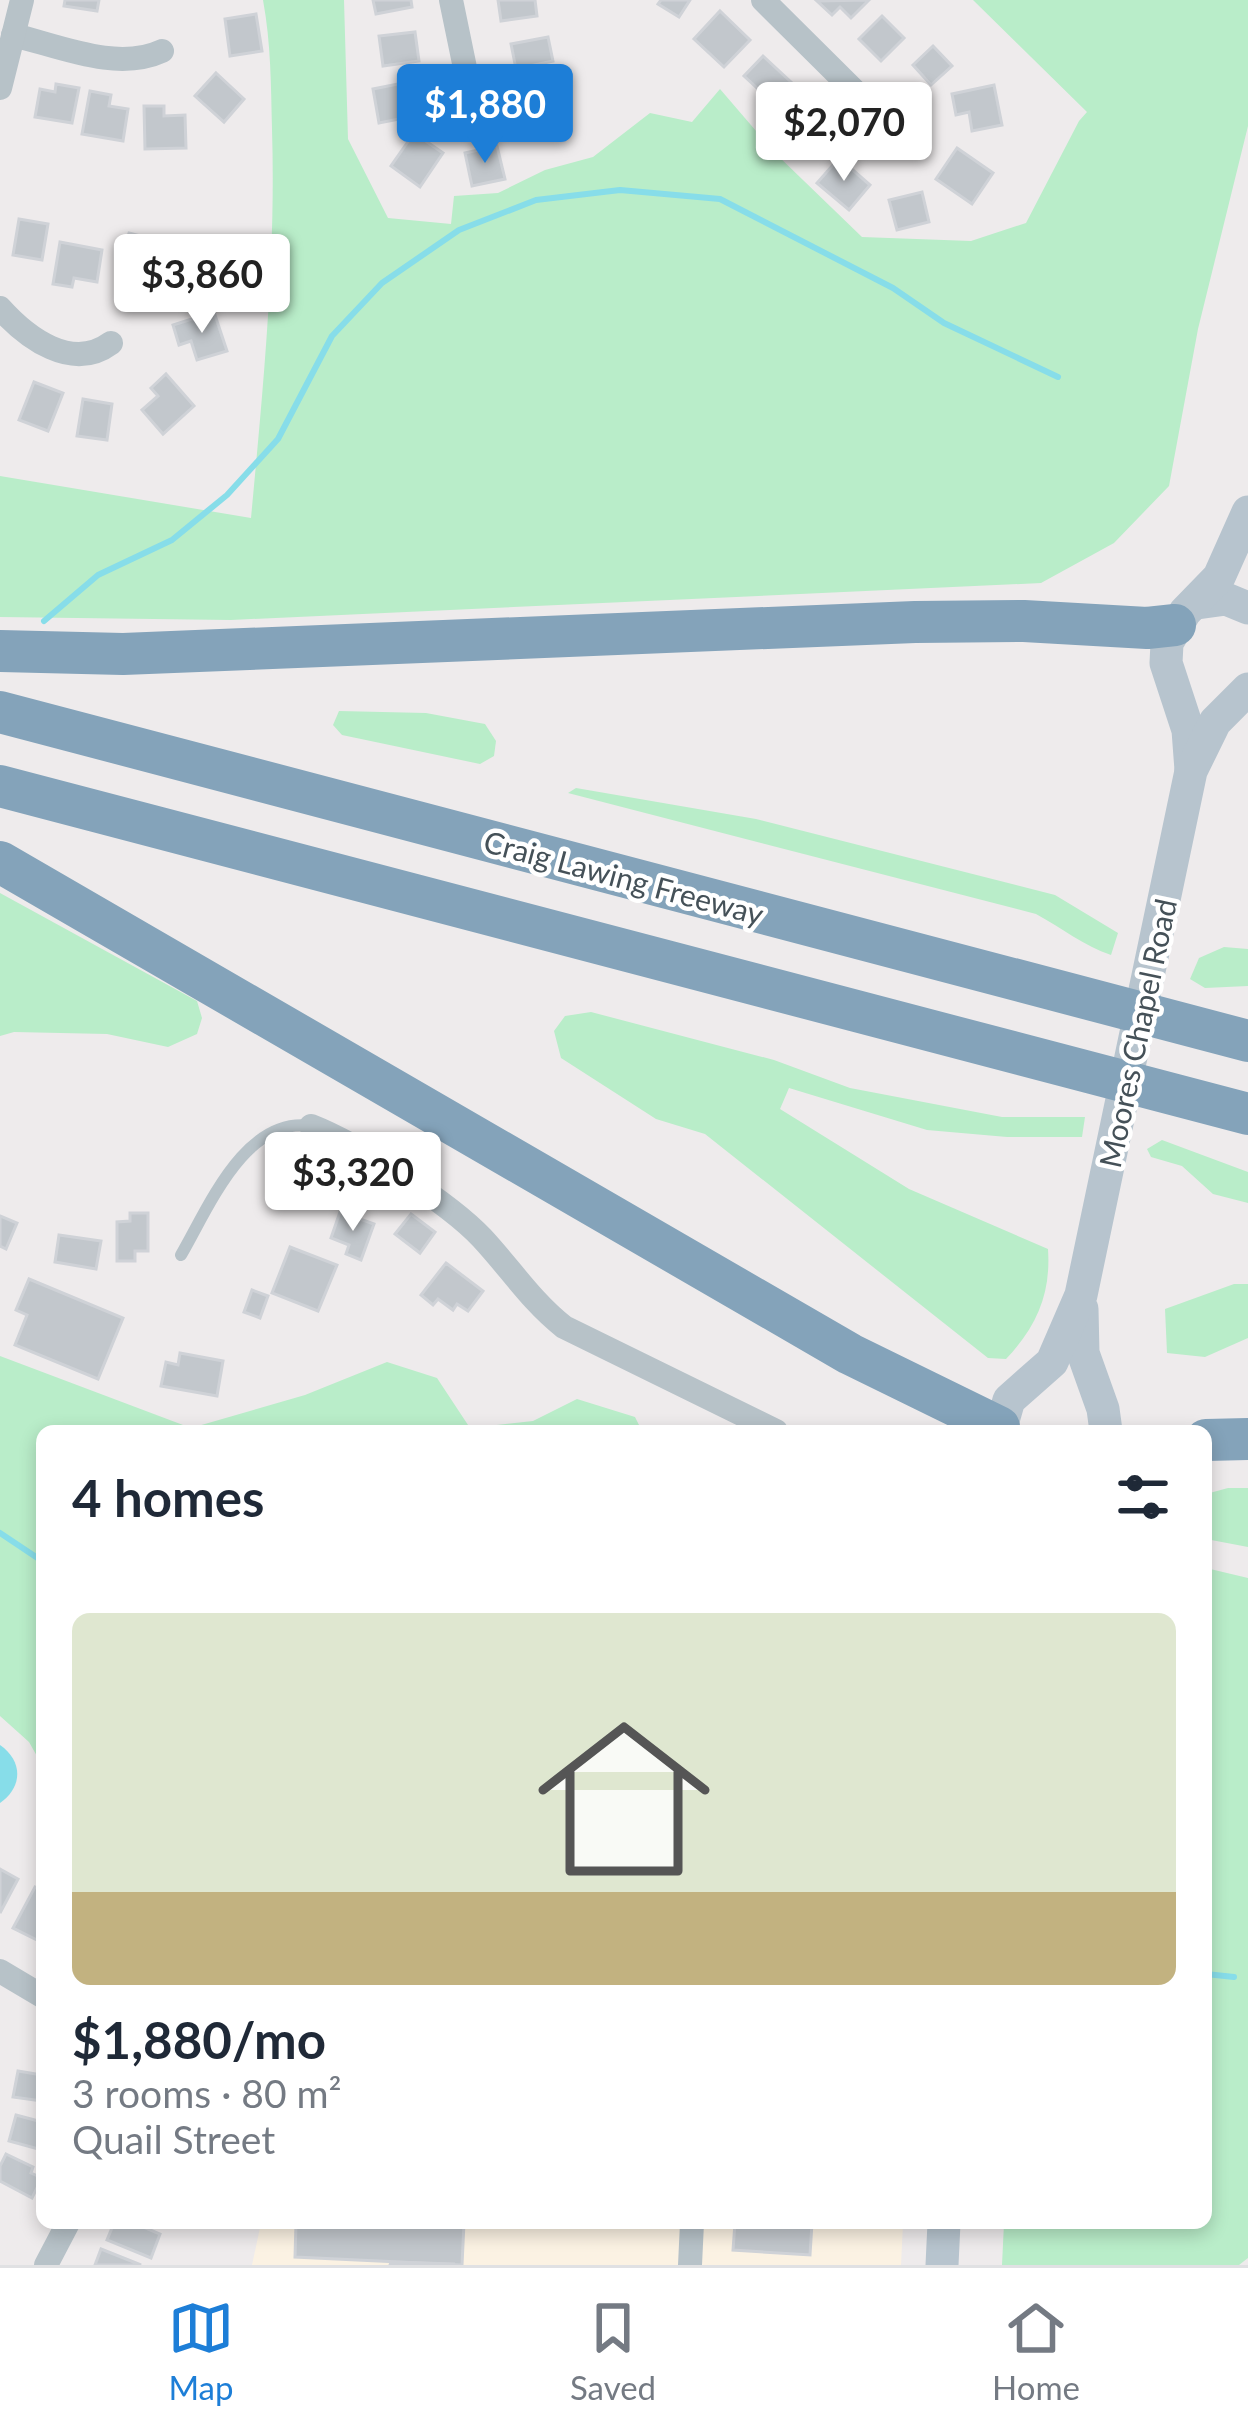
<!DOCTYPE html>
<html lang="en">
<head>
<meta charset="utf-8">
<style>
  body { margin:0; font-family:Lato,sans-serif; background:#f6f6f7; color:#1f2937; height:100vh; display:flex; flex-direction:column; font-size:45px; white-space:nowrap }
  * { box-sizing:border-box; margin:0 }
  p { font-size:39px; color:#747a83 }
  .icon { flex:none; width:66px; height:66px; fill:none; stroke:currentColor; stroke-width:2; stroke-linecap:round; stroke-linejoin:round }
  .map { position:relative; flex:1; overflow:hidden }
  .details { position:absolute; left:36px; top:1425px; width:1176px; height:804px; display:flex; flex-direction:column; background:#fff; border-radius:18px; box-shadow:0 6px 18px #0003 }
  .details>* { flex:none }
  .price { position:absolute; translate:-50% -102px; padding:0 27px; border-radius:12px; background:#fff; color:#222; font-size:39px; line-height:78px; filter:drop-shadow(0 3px 6px #0008) }
  .price::after { content:''; position:absolute; left:50%; top:72px; width:36px; height:27px; margin-left:-18px; background:inherit; clip-path:polygon(0 0,100% 0,50% 100%) }
  .price.current { background:#1d7ed7; color:#fff }
  ul { padding:0; list-style:none }
  li { display:grid; align-content:center; gap:24px; height:636px; padding:0 36px }
  li span { display:grid; place-items:center; height:372px; border-radius:18px; color:#555 }
  li>.icon { margin-inline-start:auto }
  span .icon { width:216px; height:216px; fill:#fffc; stroke-width:1 }
  li b { font-size:51px }
  h2 { display:flex; justify-content:space-between; align-items:center; height:144px; padding:0 36px; font-size:51px }
  .tab-bar { display:flex; justify-content:space-around; align-items:center; height:168px; border-top:3px solid #e0e1e3; background:#fff; font-size:33px; color:#747a83 }
  .tab-bar a { display:grid; justify-items:center; gap:6px }
  .tab-bar .current { color:#1d7ed7 }
  .map>svg:first-child { display:block }
  .commercial { fill:#fbf2e3 }
  .green { fill:#b9edc9 }
  .water { fill:#87dde9 }
  .lines { fill:none; stroke-linecap:round; stroke-linejoin:round }
  .stream { stroke:#87dde9; stroke-width:6 }
  .building { fill:#c2c7cc; stroke:#cfd2d7; stroke-width:3 }
  .service { stroke:#b7c2c8; stroke-width:12 }
  .minor { stroke:#b7c2c8; stroke-width:24 }
  .secondary { stroke:#b7c4ce; stroke-width:33 }
  .motorway { stroke:#84a3ba; stroke-width:42 }
  .labels { text-anchor:middle; dominant-baseline:central; stroke-width:9; stroke-linejoin:round; paint-order:stroke }
  .street-label { font-size:30px; fill:#455158; stroke:#fff }
</style>
</head>
<body>
<div class="map">
<svg width="1248" height="2265" viewBox="0 0 1248 2265">
  <rect width="100%" height="100%" fill="#eeebec"/>
  <!-- commercial -->
  <polygon class="commercial" points="261,2223 903,2223 901,2265 252,2265"/>
  <!-- green -->
  <g class="green">
    <path d="M263,0h81l4,139 40,79 63,6 3,-28 44,-3 47,-23 48,-13 57,-44 42,9 28,-33 54,63 88,85 109,4 55,-18 53,-102 8,-9 -114,-112h275v126l-50,203 -29,157 -55,57 -73,40 -810,37 -231,-3v-141l251,42c12,-129 25,-259 21,-389 -1,-43 -1,-86 -9,-129z"/>
    <polygon points="339,711 426,713 485,724 496,741 494,756 480,764 342,735 333,725"/>
    <path d="M576,788l180,31 299,76 63,38 -7,22c-27,-9 -49,-27 -75,-41l-468,-121z"/>
    <polygon points="0,893 197,1001 202,1018 197,1034 168,1047 107,1034 14,1032 0,1036"/>
    <polygon points="1224,947 1248,949 1248,986 1205,988 1190,979 1199,958"/>
    <path d="M591,1012l183,48 76,28 152,29h83l-3,20h-75l-80,-7 -138,-42 -9,21 129,80 139,60c3,45 -11,77 -42,110l-18,-1 -283,-224 -49,-15 -95,-61 -7,-27 11,-15z"/>
    <polygon points="1162,1140 1248,1172 1248,1203 1213,1194 1182,1166 1151,1157 1147,1149"/>
    <polygon points="1234,1284 1248,1284 1248,1338 1205,1357 1167,1353 1165,1309"/>
    <polygon points="0,1356 191,1428 305,1395 387,1362 437,1378 470,1428 533,1421 577,1399 635,1417 642,1431 42,1431 42,1765 29,1742 0,1716"/>
    <polygon points="1228,1488 1248,1488 1248,1547 1206,1539 1206,1494"/>
    <polygon points="1206,1568 1248,1578 1248,2258 1239,2265 1002,2265 1004,2223 1206,2223"/>
  </g>
  <!-- water -->
  <path class="water" d="M0,1745c23,16 23,42 0,58z"/>
  <g class="lines">
    <!-- stream -->
    <g class="stream">
      <polyline points="44,621 98,575 172,540 227,495 278,439 332,336 382,283 459,230 536,200 620,190 720,199 893,288 944,323 1058,377"/>
      <polyline points="0,1533 42,1561"/>
      <polyline points="1206,1974 1234,1977"/>
    </g>
  </g>
  <!-- building -->
  <g class="building">
    <polygon points="65,0 99,0 97,11 64,6"/>
    <polygon points="373,0 411,0 412,7 376,14"/>
    <polygon points="498,0 535,0 537,16 501,21"/>
    <polygon points="661,0 690,0 679,17 658,4"/>
    <polygon points="869,0 851,18 840,7 832,15 817,1"/>
    <polygon points="720,11 750,40 724,67 694,39"/>
    <polygon points="256,14 262,51 230,56 225,19"/>
    <polygon points="882,16 904,38 881,61 859,39"/>
    <polygon points="415,32 419,61 383,66 379,36"/>
    <polygon points="548,37 553,61 516,69 511,44"/>
    <polygon points="933,46 952,66 931,85 913,65"/>
    <polygon points="763,56 791,82 772,102 744,76"/>
    <polygon points="216,73 244,99 224,122 195,96"/>
    <polygon points="408,82 414,116 379,123 373,89"/>
    <polygon points="56,84 79,88 72,123 35,117 40,89 55,92"/>
    <polygon points="994,85 1002,125 972,131 969,112 956,115 952,94"/>
    <polygon points="90,91 111,95 109,106 128,109 123,141 82,134"/>
    <polygon points="534,94 570,101 565,129 529,123"/>
    <polygon points="809,99 831,121 811,141 789,119"/>
    <polygon points="144,106 164,106 164,116 185,115 186,148 145,149"/>
    <polygon points="414,133 443,153 420,187 391,166"/>
    <polygon points="497,146 505,179 472,186 465,153"/>
    <polygon points="957,148 993,173 972,204 936,179"/>
    <polygon points="839,158 870,185 849,210 817,183"/>
    <polygon points="922,192 929,222 897,230 889,200"/>
    <polygon points="19,219 48,224 42,260 13,255"/>
    <polygon points="129,233 159,241 148,277 118,269"/>
    <polygon points="60,242 102,250 97,282 74,278 72,287 53,284"/>
    <polygon points="196,253 218,282 193,301 171,273"/>
    <polygon points="214,312 227,351 197,360 191,341 179,345 173,325"/>
    <polygon points="166,374 194,406 163,434 142,410 158,396 151,388"/>
    <polygon points="34,382 63,393 48,431 19,420"/>
    <polygon points="83,399 112,404 107,440 77,436"/>
    <polygon points="340,1212 374,1224 361,1260 346,1254 349,1245 331,1238"/>
    <polygon points="130,1213 148,1213 148,1251 135,1251 135,1261 117,1261 117,1222 130,1221"/>
    <polygon points="411,1214 435,1232 420,1253 395,1234"/>
    <polygon points="0,1216 17,1223 6,1249 0,1246"/>
    <polygon points="59,1235 101,1241 96,1269 55,1262"/>
    <polygon points="290,1247 337,1265 318,1311 272,1293"/>
    <polygon points="446,1263 483,1291 468,1311 457,1304 453,1310 438,1299 433,1305 421,1295"/>
    <polygon points="29,1279 123,1318 98,1379 15,1345 27,1315 16,1310"/>
    <polygon points="252,1290 268,1296 260,1318 244,1312"/>
    <polygon points="180,1353 223,1361 217,1396 161,1386 166,1362 178,1365"/>
    <polygon points="0,1869 18,1879 0,1913"/>
    <polygon points="35,1887 42,1891 42,1930 37,1940 13,1928"/>
    <polygon points="18,2071 42,2075 42,2101 13,2097"/>
    <polygon points="16,2115 42,2122 42,2150 9,2141"/>
    <polygon points="6,2154 33,2167 31,2173 42,2178 32,2198 0,2181 0,2166"/>
    <polygon points="114,2223 134,2223 160,2234 151,2258 107,2240"/>
    <polygon points="296,2223 464,2223 462,2265 295,2257"/>
    <polygon points="735,2223 812,2223 810,2255 733,2250"/>
    <polygon points="101,2249 141,2265 95,2265"/>
    <polygon points="391,2262 455,2264 390,2265"/>
  </g>
  <g class="lines">
    <!-- service -->
    <path class="service" d="M181,1255c27,-46 64,-139 130,-129"/>
    <!-- minor -->
    <g class="minor">
      <polyline points="451,0 471,97"/>
      <polyline points="763,0 893,129"/>
      <path d="M13,35c46,11 104,37 149,16"/>
      <polyline points="0,88 22,0"/>
      <path d="M0,308c27,30 72,64 111,35"/>
      <path d="M311,1126c46,18 137,76 171,112 28,30 49,63 82,89l212,104"/>
      <polyline points="0,1971 42,1996"/>
      <polyline points="46,2265 68,2223"/>
      <polyline points="690,2265 692,2223"/>
    </g>
    <!-- secondary -->
    <g class="secondary">
      <polyline points="1197,603 1226,599 1248,608"/>
      <polyline points="1191,770 1188,730 1166,663 1167,643 1185,612 1219,577 1248,512"/>
      <polyline points="1082,1309 1083,1353 1103,1409 1106,1431"/>
      <polyline points="1000,1431 1009,1400 1052,1362 1081,1295 1191,771 1215,722 1248,689"/>
      <polyline points="942,2265 944,2223"/>
    </g>
    <!-- motorway -->
    <g class="motorway">
      <polyline points="0,651 123,654 915,622 1024,621 1147,628 1175,625"/>
      <polyline points="0,712 1248,1041"/>
      <polyline points="0,786 1248,1114"/>
      <polyline points="0,862 850,1354 999,1427"/>
      <polyline points="1206,1440 1248,1439"/>
    </g>
  </g>
  <g class="labels">
    <!-- street labels -->
    <g class="street-label">
      <text transform="translate(624 877) rotate(15)">Craig Lawing Freeway</text>
      <text transform="translate(1137 1033) rotate(-78)">Moores Chapel Road</text>
    </g>
  </g>
</svg>
<b class="price current" style="left:485px;top:166px">$1,880</b>
<b class="price" style="left:844px;top:184px">$2,070</b>
<b class="price" style="left:202px;top:336px">$3,860</b>
<b class="price" style="left:353px;top:1234px">$3,320</b>
<section class="details">
<h2>4 homes<svg class="icon" aria-label="filters" viewBox="0 0 24 24"><path d="M4 7h16M4 17h16"/><circle cx="9" cy="7" r="2"/><circle cx="15" cy="17" r="2"/></svg></h2>
<ul>
<li><span style="background:linear-gradient(#dfe7d0 75%,#c2b280 0)"><svg class="icon" aria-label="home" viewBox="0 0 24 24"><path d="M3 11l9-7 9 7M6 9v11h12V9"/></svg></span><div><b>$1,880/mo</b><p>3 rooms · 80 m²</p><p>Quail Street</p></div></li>
</ul>
</section>
</div>
<nav class="tab-bar">
<a class="current"><svg class="icon" aria-label="map" viewBox="0 0 24 24"><path d="M3 6l6-2 6 2 6-2v14l-6 2-6-2-6 2zM9 4v14M15 6v14"/></svg>Map</a>
<a><svg class="icon" aria-label="saved" viewBox="0 0 24 24"><path d="M7 4h10v16l-5-4-5 4z"/></svg>Saved</a>
<a><svg class="icon" aria-label="home" viewBox="0 0 24 24"><path d="M3 11l9-7 9 7M6 9v11h12V9"/></svg>Home</a>
</nav>
</body>
</html>
